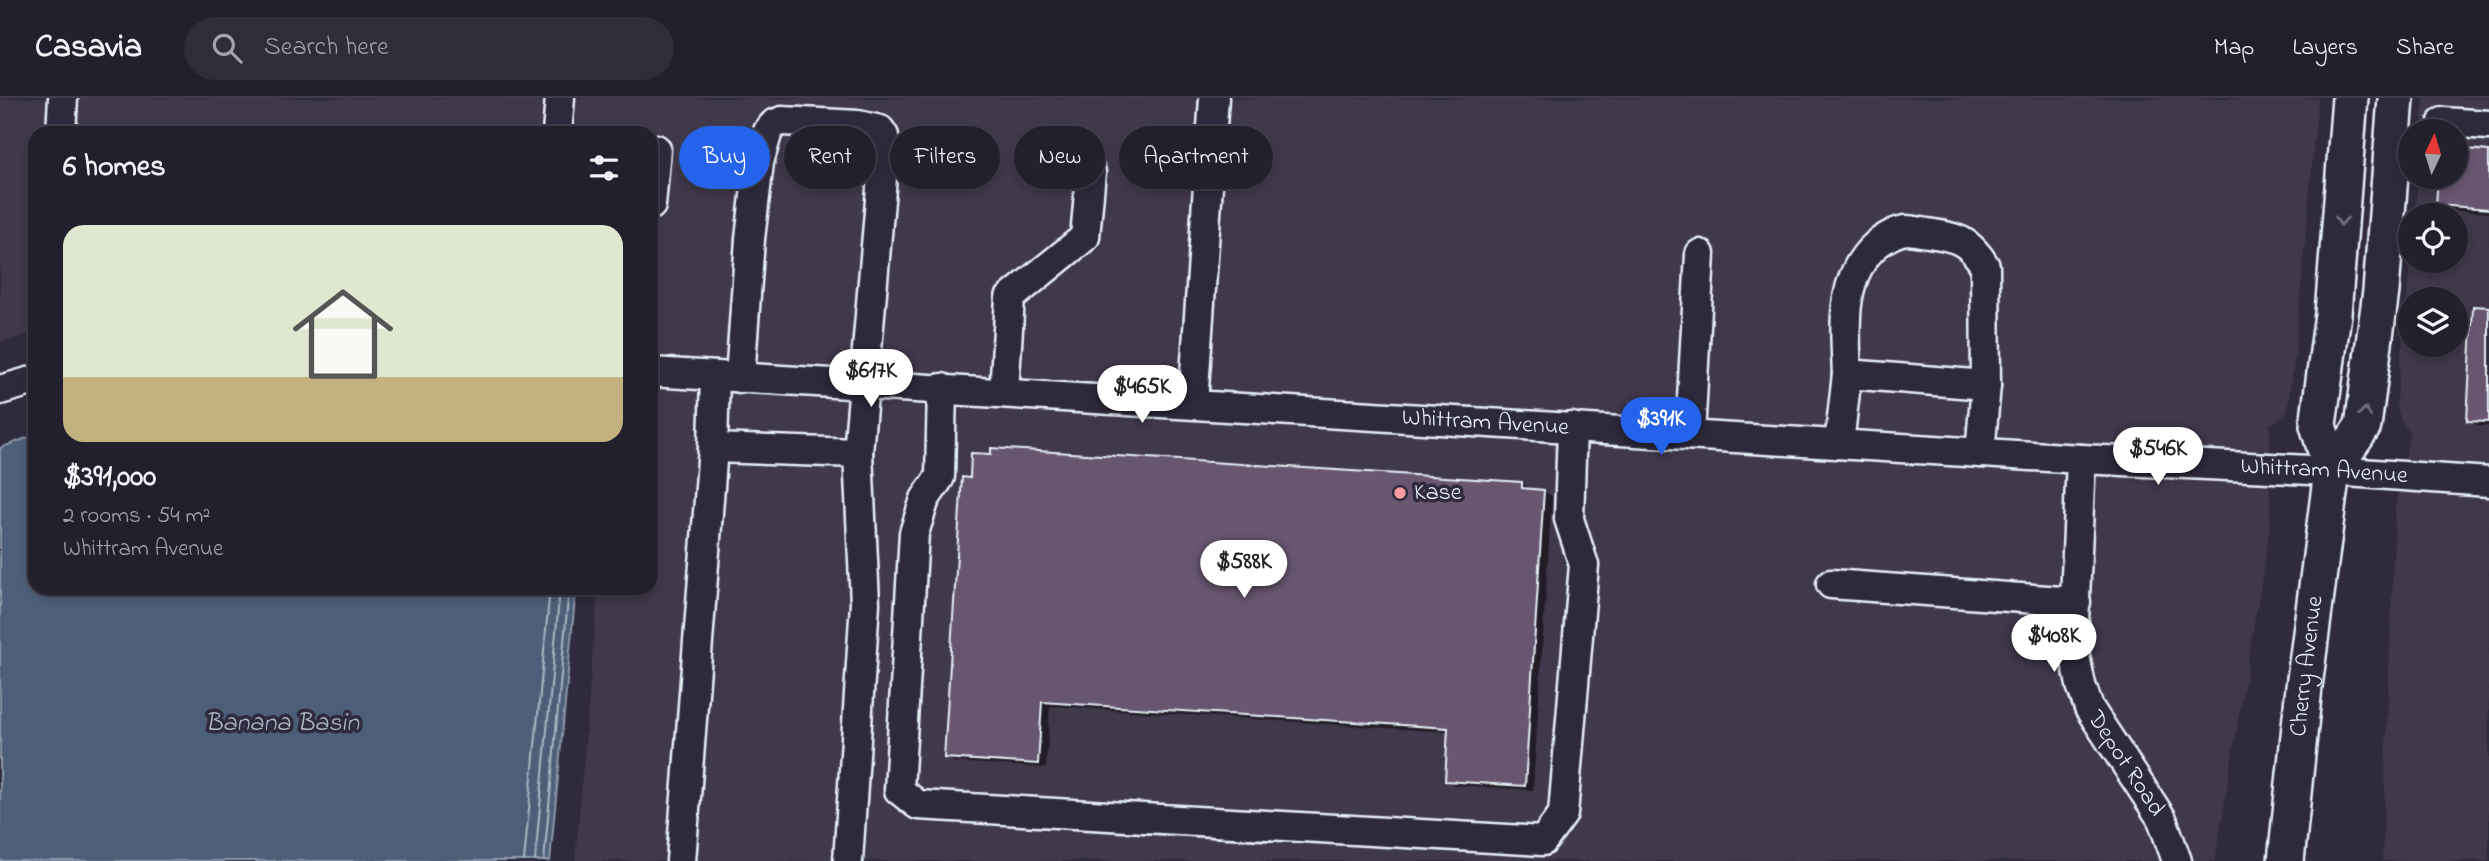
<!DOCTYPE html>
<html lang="en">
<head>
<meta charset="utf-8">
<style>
  body { margin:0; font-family:"Indie Flower",sans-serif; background:#2f2d3a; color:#f1f3f6; height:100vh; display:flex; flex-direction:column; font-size:26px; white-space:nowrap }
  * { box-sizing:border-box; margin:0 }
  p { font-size:23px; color:#a3a3aa }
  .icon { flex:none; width:38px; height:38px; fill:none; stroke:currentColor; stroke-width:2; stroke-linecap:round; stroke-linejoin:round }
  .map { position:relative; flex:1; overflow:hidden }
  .details { position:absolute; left:28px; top:28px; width:630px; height:469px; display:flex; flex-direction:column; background:#23202e; border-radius:21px; box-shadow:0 4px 10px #0003,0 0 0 2px #403e4a }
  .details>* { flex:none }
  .hud { position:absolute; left:679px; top:28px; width:665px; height:63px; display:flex; gap:14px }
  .needle { width:46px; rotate:4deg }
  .fabs { position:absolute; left:2398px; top:21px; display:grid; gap:14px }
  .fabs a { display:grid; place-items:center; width:70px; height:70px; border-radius:50%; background:#23202e; box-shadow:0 4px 10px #0003,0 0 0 2px #403e4a; font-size:35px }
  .price { position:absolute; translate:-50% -60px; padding:0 16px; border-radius:24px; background:#fff; color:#222; font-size:23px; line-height:46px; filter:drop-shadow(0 2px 4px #0008) }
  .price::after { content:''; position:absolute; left:50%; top:42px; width:21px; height:16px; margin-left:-10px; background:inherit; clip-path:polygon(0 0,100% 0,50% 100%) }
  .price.active { background:#2563eb; color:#fff }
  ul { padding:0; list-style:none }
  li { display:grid; align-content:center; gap:14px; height:371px; padding:0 35px }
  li+li { border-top:2px solid #403e4a }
  li span { display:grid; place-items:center; height:217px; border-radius:21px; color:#555 }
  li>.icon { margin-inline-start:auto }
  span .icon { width:126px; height:126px; fill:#fffc; stroke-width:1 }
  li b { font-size:30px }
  h2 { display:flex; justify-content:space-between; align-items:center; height:84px; padding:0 35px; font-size:30px }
  .pill { padding:0 24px; border-radius:32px; background:#23202e; box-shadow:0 4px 10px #0003,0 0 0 2px #403e4a; font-size:24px; line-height:63px }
  .pill.active { background:#2563eb; color:#fff }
  header { display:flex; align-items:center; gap:42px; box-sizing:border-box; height:98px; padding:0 35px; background:#23202e; border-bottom:2px solid #403e4a }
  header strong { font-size:33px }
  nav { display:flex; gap:38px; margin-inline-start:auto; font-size:24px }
  .search { width:490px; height:63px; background:#2f2d3a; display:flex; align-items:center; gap:18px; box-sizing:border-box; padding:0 24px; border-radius:38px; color:#a3a3aa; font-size:26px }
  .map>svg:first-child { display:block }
  .built { fill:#40374c; fill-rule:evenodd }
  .water { fill:#4e5f78; stroke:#8c99ab; stroke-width:2 }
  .shadow { fill:#0007 }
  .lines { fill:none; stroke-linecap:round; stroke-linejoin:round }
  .shore { stroke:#aab7c5; stroke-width:2 }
  .building { fill:#675670; stroke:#e8f1f8; stroke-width:2 }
  .minor-casing { stroke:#e8f1f8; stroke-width:33 }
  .major-casing { stroke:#e8f1f8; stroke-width:40 }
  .minor { stroke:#2f2a3d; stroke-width:28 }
  .major { stroke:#2f2a3d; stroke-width:35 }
  .oneway { stroke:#70707e }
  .poi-dot { fill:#ff9aa2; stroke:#2f2a3d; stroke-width:2.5 }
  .labels { text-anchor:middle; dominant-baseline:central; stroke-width:7; stroke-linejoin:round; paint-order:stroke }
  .street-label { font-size:24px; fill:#e8f1f8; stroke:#2f2a3d }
  .poi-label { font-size:24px; fill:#e8f1f8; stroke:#2f2a3d; text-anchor:start }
  .water-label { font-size:26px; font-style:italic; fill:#aab7c5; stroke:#2f2a3d }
</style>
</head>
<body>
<header>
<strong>Casavia</strong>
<div class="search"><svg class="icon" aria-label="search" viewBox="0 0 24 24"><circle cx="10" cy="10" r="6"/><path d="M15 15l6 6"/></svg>Search here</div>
<nav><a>Map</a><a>Layers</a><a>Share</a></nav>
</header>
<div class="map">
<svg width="2489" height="763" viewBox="0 0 2489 763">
  <rect width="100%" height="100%" fill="#2f2a3d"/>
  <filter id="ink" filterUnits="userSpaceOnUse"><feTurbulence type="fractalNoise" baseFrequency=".0143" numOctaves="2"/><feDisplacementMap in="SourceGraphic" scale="14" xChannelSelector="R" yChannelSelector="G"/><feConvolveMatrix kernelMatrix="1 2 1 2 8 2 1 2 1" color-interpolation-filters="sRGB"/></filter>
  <g filter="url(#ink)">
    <!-- built -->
    <g class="built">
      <polygon points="0,0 2318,0 2295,258 2287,314 2277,323 2270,325 2270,431 2215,763 575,763 598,490 651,490 651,35 35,35 35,235 0,244"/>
      <path d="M2424,0h65v763h-107l13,-352 15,-76 -8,-10 -6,-17 14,-145h45v-46h-40l3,-38h37v-46h-34zM2410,201h45v46h-45z"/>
    </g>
    <!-- water -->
    <polygon class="water" points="35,337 35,490 576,490 550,763 0,763 0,350"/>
    <!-- shadow -->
    <g class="shadow">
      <polygon points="2489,54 2489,115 2449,112 2438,106 2440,79 2455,79"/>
      <polygon points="2489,211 2489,328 2479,328 2469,322"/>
      <polygon points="971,382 1522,385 1530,390 1530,392 1544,393 1552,398 1533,692 1454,687 1446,682 1449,634 1050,608 1046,670 954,664 946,659"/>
    </g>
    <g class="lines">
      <!-- shore -->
      <g class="shore">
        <polyline points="524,763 550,490"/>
        <polyline points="535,763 560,490"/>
        <polyline points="544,763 569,490"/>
      </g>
    </g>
    <!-- building -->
    <g class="building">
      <polygon points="2455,50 2489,53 2489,111 2436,107 2438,79 2455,79"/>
      <polygon points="2473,208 2489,209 2489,324 2467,323"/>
      <polygon points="991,350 1522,384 1522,390 1544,392 1525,688 1445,683 1448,630 1042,604 1038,666 944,660 962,379 970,380 971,355 991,356"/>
    </g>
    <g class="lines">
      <defs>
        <g id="minor">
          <polyline points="2443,24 2489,27"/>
          <polyline points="61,35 63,0"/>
          <polyline points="557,35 560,0"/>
          <polyline points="651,107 656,51"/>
          <path id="s1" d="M651,274l1430,87 251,12 157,11"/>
          <path d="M1847,276c-2,-45 -8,-98 30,-130 8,-6 19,-13 29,-14 7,0 15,2 22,3 29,4 41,7 57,33l1,119"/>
          <polyline points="715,278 713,350 858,355 885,45 884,38 880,32 858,27 782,23 774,26 768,33 759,64 750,141 740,280"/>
          <polyline points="942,290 940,379 925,401 914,435 899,692 918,707 1543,743 1563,716 1584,467 1569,421 1572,329"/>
          <polyline points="0,292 35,282"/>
          <polyline points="1004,294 1010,200 1085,139 1091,74"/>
          <polyline points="1193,306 1214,0"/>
          <polyline points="1690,337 1700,156"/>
          <polyline points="1839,346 1847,276 1986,287 1980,355"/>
          <path id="s2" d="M2081,361l-8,187 8,39 8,23 73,111 15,42"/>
          <polyline points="1831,486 2076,504"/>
          <polyline points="681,763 713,350"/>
          <polyline points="848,763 865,505 858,355"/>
        </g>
        <g id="major">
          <polyline points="2332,373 2363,328 2381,193 2396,0"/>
          <path id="s3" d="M2286,763l18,-174 28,-216 -14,-46 15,-111 17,-216"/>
        </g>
      </defs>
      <!-- minor casing -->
      <use href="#minor" class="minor-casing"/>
      <!-- major casing -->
      <use href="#major" class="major-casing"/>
      <!-- minor -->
      <use href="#minor" class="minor"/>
      <!-- major -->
      <use href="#major" class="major"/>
    </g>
    <!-- one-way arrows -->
    <defs><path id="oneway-chevron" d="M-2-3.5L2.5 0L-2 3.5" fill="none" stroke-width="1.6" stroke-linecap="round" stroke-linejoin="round" transform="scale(1.75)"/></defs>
    <g class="oneway">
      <use href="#oneway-chevron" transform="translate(2341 123) rotate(94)"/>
      <use href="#oneway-chevron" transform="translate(2365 314) rotate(-82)"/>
    </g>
  </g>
  <!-- markers -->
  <circle class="poi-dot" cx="1400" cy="395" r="7"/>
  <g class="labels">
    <!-- street labels -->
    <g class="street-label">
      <text stroke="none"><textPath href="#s1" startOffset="836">Whittram Avenue</textPath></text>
      <text stroke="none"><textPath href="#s1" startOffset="1676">Whittram Avenue</textPath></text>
      <text stroke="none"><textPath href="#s3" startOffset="196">Cherry Avenue</textPath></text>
      <text stroke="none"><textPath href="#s2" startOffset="318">Depot Road</textPath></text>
    </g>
    <!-- poi labels -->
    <g class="poi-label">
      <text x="1414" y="395">Kase</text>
    </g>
    <!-- water labels -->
    <g class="water-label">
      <text x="282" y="626">Banana Basin</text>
    </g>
  </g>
</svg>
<div class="fabs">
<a><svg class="needle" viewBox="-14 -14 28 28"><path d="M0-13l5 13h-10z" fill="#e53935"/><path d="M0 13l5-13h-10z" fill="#a3a3aa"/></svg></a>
<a><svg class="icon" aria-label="locate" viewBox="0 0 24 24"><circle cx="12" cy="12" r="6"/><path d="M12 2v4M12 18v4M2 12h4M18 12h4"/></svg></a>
<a><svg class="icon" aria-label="layers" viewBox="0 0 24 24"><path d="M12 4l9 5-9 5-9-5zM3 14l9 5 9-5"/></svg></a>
</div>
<b class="price" style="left:871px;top:311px">$617K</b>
<b class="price" style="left:1142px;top:327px">$465K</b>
<b class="price active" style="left:1661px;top:359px">$391K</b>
<b class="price" style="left:2158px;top:389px">$546K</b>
<b class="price" style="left:1244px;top:502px">$588K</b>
<b class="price" style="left:2054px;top:576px">$408K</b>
<div class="hud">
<a class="pill active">Buy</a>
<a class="pill">Rent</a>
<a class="pill">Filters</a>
<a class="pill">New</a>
<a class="pill">Apartment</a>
</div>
<section class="details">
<h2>6 homes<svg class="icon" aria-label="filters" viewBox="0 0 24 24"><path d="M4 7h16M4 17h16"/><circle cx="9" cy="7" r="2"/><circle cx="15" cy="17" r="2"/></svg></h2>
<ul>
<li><span style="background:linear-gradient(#dfe7d0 70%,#c2b280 0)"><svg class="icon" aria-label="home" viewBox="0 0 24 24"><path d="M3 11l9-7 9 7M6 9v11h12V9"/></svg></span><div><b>$391,000</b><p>2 rooms · 54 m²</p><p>Whittram Avenue</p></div></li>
</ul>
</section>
</div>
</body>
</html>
